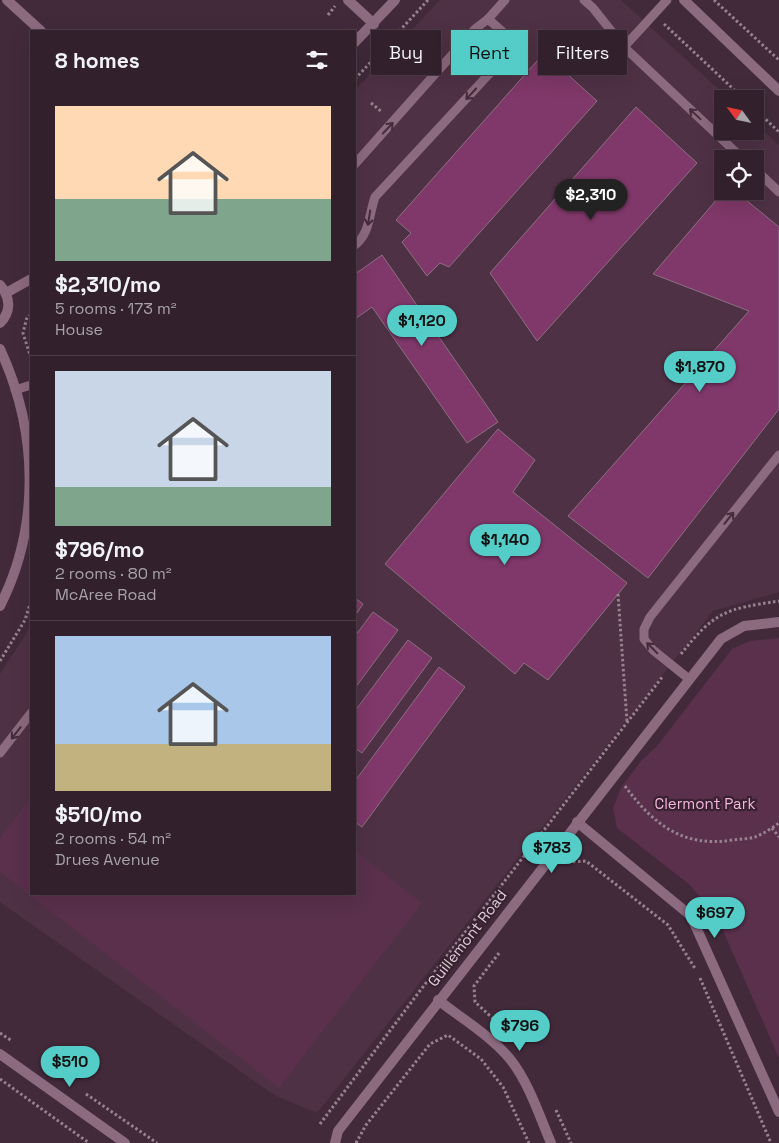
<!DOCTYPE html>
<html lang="en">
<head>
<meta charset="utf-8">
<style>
  body { margin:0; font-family:"Space Grotesk",sans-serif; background:#3a2834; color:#f1f3f6; height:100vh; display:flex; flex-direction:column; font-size:19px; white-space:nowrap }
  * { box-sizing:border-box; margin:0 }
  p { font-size:16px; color:#a8a3a9 }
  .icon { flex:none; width:28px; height:28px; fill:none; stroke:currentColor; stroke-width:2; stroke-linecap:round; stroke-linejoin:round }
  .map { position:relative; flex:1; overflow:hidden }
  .sheet { position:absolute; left:30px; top:30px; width:326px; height:865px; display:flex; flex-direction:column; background:#32202c; border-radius:0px; box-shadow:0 5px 20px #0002,0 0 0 1px #4d3e48 }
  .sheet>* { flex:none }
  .hud { position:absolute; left:371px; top:30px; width:332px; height:45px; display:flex; gap:10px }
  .needle { width:32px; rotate:303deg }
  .fabs { position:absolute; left:714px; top:90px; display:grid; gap:10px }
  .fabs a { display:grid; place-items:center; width:50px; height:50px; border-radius:0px; background:#32202c; box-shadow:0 5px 20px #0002,0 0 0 1px #4d3e48; font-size:25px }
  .price { position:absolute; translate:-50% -42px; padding:0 11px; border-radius:18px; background:#54cdc8; color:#111; font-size:16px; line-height:32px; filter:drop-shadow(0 1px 2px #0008) }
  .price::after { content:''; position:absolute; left:50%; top:30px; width:15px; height:11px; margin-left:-8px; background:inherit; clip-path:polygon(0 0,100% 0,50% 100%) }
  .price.on { background:#222; color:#fff }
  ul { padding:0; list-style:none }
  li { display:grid; align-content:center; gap:10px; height:265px; padding:0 25px }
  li+li { border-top:1px solid #4d3e48 }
  li span { display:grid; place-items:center; height:155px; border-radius:0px; color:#555 }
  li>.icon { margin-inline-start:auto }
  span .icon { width:90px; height:90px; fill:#fffc; stroke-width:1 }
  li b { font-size:21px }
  h2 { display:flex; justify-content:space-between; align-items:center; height:60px; padding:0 25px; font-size:21px }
  .pill { padding:0 18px; border-radius:0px; background:#32202c; box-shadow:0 5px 20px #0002,0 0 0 1px #4d3e48; font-size:18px; line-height:45px }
  .pill.on { background:#54cdc8; color:#111 }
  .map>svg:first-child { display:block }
  .built { fill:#4f3145; fill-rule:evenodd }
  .green { fill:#5a304c }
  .building { fill:#7f3869; stroke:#8c7081 }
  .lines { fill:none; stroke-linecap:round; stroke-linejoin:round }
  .path { stroke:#978390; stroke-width:3; stroke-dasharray:2.5 2.5; stroke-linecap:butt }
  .service { stroke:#8c6a80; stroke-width:9 }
  .minor { stroke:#8c6a80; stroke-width:10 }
  .tertiary { stroke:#8c6a80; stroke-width:10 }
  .oneway { stroke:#452c3c }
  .labels { text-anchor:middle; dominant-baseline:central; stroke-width:4.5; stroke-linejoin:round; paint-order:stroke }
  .park-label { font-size:15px; fill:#f5b6de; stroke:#382130 }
  .street-label { font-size:15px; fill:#deced8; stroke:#382130 }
</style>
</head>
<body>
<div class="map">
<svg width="779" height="1143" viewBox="0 0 779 1143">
  <rect width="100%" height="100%" fill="#422a3a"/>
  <!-- built -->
  <path class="built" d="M440,0h181l108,99h-7v32h33v-8l24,22v447l-66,19 -396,502 -43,-18 -274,-193v-228l31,-48v268h324v-804zM722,159h33v32h-33z"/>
  <!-- green -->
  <g class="green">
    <polygon points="779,638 779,1058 717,917 690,885 617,828 613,808 621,788 641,761 657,746 732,649 750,641"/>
    <polygon points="31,798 31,894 355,894 355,851 422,903 279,1088 0,872 0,838"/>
  </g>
  <!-- building -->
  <g class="building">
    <polygon points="544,53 597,101 449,267 440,263 427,276 402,242 411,233 396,220"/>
    <polygon points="636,107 697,163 537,341 490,273"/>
    <polygon points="724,191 735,191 779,227 779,409 648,578 568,516 749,311 653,274"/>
    <polygon points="382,255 498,422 467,443 372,307 355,319 355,274"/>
    <polygon points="498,429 535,460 513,492 627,583 548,680 524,663 515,674 385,564"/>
    <polygon points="355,598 363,604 355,616"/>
    <polygon points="373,612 398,630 355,688 355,636"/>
    <polygon points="408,640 432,658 362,753 355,748 355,711"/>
    <polygon points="439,667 465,687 362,827 355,822 355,781"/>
  </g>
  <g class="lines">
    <!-- path -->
    <g class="path">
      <polyline points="714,0 779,60"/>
      <polyline points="328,15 335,6"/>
      <polyline points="664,24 744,99"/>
      <polyline points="355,79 428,0"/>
      <polyline points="371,103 382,112"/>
      <polyline points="755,109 779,132"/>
      <polyline points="31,315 27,317 23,333 31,358"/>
      <polyline points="618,594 627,722"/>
      <path d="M681,654c34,-43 45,-45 98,-53"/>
      <polyline points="0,661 25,620 31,601"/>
      <path d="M625,786c28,38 58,62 107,54 8,-1 16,-1 23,-3 8,-3 17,-9 24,-14"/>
      <polyline points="772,828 779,837"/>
      <polyline points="568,862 586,861 668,925 696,970"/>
      <polyline points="499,953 474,986 475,1002 514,1038"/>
      <polyline points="700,978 771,1143"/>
      <polyline points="0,1033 12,1041"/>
      <polyline points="0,1079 89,1143"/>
      <polyline points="86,1094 157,1143"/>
      <polyline points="556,1110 571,1143"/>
      <polyline points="320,1124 419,992 663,676"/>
      <polyline points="356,1143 366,1125 430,1044 448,1035 481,1059 503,1087 529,1143"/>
    </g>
    <!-- service -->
    <g class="service">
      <polyline points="584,0 593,8 624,47 743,159"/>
      <polyline points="488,19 505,0"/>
      <polyline points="624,47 667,0"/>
      <path d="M355,164l120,-135 13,-10 23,20 3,8 -139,150c-6,17 -5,36 -20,48"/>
      <polyline points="755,169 779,192"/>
      <polyline points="15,390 31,385"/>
      <polyline points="689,679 653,650 644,639 644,629 650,617 779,455"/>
      <polyline points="0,753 31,713"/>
    </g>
    <!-- minor -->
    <g class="minor">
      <polyline points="7,0 41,31"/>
      <polyline points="348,0 374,24"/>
      <polyline points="684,0 779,91"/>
      <polyline points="577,822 691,916 779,1112"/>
      <path d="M438,1000c23,18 53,36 72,59 19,24 29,56 41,84"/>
      <polyline points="0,1054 125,1143"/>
      <polyline points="335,1143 338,1131 721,639 744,626 779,622"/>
    </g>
    <!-- tertiary -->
    <g class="tertiary">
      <polyline points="355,42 395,0"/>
      <path d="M0,285c10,12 12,26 0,38"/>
      <polyline points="6,293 31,279"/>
      <path d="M0,349c38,82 41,176 0,257"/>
    </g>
  </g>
  <!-- one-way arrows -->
  <defs><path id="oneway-shaft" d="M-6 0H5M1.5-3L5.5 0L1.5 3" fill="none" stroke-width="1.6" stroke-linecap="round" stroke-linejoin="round" transform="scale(1.25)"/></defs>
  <g class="oneway">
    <use href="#oneway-shaft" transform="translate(471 94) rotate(133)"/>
    <use href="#oneway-shaft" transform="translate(695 114) rotate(-137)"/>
    <use href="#oneway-shaft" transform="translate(388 128) rotate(-47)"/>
    <use href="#oneway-shaft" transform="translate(369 218) rotate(99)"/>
    <use href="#oneway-shaft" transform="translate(729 518) rotate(-51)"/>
    <use href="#oneway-shaft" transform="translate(652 648) rotate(-135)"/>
    <use href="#oneway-shaft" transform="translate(16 733) rotate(128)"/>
  </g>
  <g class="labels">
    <!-- park labels -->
    <g class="park-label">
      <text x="705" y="803">Clermont Park</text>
    </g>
    <!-- street labels -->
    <g class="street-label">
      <text transform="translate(467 938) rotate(-52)">Guillemont Road</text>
    </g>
  </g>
</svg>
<div class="fabs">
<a><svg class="needle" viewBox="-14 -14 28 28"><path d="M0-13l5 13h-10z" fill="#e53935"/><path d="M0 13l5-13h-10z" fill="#a8a3a9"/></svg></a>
<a><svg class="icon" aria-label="locate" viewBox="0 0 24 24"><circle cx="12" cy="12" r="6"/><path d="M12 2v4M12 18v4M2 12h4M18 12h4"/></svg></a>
</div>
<b class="price on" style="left:591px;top:221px">$2,310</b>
<b class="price" style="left:422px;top:347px">$1,120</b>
<b class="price" style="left:700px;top:393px">$1,870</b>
<b class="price" style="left:505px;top:566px">$1,140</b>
<b class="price" style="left:552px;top:874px">$783</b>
<b class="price" style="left:715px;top:939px">$697</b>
<b class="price" style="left:520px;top:1052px">$796</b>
<b class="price" style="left:70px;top:1088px">$510</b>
<div class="hud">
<a class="pill">Buy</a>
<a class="pill on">Rent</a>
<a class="pill">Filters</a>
</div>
<section class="sheet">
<h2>8 homes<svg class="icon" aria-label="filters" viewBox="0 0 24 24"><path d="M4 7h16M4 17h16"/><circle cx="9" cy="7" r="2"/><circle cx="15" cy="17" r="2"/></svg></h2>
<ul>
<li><span style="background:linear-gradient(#ffd9b3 60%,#7fa58c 0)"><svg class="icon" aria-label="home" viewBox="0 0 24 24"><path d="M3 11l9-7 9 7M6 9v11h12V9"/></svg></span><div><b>$2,310/mo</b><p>5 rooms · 173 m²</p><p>House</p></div></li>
<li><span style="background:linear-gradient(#c9d6e8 75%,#7fa58c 0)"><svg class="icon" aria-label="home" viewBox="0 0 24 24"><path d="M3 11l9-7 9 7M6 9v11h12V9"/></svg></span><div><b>$796/mo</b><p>2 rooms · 80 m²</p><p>McAree Road</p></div></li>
<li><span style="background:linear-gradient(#a9c7e8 70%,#c2b280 0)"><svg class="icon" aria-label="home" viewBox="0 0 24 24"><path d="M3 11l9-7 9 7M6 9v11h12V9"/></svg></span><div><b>$510/mo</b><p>2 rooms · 54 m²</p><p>Drues Avenue</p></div></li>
</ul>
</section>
</div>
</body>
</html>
